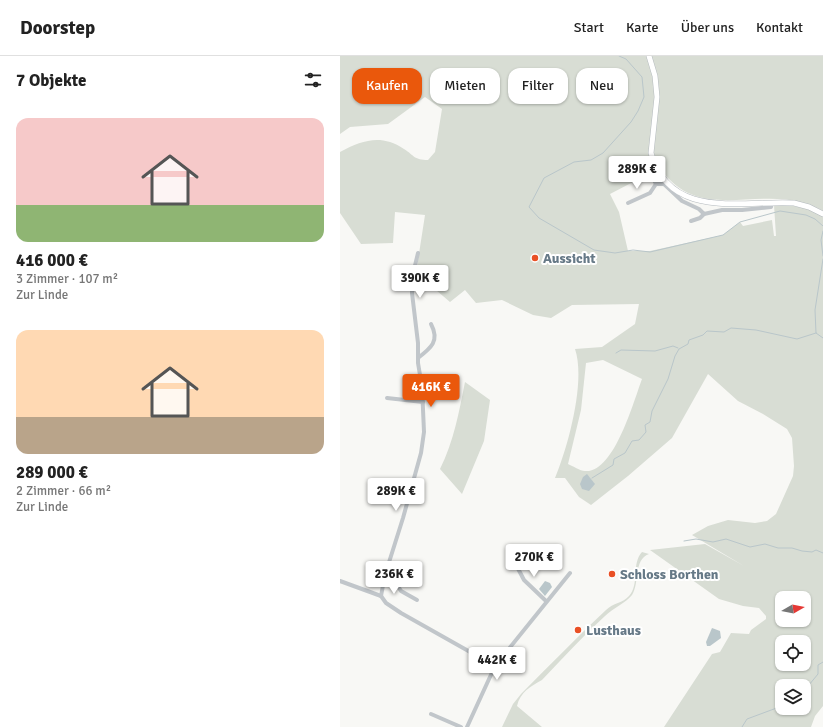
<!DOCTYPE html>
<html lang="de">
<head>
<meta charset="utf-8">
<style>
  body { margin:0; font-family:Signika,sans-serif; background:#f2f2f2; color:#222; height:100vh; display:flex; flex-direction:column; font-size:15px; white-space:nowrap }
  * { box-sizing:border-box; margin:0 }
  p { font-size:13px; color:#767676 }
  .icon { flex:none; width:22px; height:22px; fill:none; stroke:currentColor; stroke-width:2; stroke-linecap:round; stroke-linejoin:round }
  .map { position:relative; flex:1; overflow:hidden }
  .sheet { display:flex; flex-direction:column; background:#fff; width:340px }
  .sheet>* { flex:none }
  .top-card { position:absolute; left:12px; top:12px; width:380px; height:36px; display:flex; gap:8px }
  .needle { width:26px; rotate:81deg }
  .fabs { position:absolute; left:435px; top:535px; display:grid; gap:8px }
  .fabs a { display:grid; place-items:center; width:36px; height:36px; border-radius:8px; background:#fff; box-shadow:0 1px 3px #0004; font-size:20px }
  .price { position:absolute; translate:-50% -34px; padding:0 9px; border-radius:4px; background:#fff; color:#222; font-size:13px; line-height:26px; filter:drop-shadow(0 1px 2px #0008) }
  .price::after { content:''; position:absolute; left:50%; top:24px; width:12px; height:9px; margin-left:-6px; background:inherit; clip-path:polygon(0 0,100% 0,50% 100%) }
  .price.current { background:#ea580c; color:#fff }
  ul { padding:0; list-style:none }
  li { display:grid; align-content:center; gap:8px; height:212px; padding:0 16px }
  li span { display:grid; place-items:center; height:124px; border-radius:12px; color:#555 }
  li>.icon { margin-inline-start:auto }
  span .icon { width:72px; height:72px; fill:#fffc; stroke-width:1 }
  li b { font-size:17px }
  h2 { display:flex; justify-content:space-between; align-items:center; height:48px; padding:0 16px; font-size:17px }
  .pill { padding:0 14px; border-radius:12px; background:#fff; box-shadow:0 1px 3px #0004; font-size:14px; line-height:36px }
  .pill.current { background:#ea580c; color:#fff }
  header { display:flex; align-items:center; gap:24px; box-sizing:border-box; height:56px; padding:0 20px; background:#fff; border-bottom:1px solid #e0e0e0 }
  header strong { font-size:19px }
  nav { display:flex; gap:22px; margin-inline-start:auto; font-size:14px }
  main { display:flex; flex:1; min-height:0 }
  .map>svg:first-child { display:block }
  .green { fill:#d8ddd4; fill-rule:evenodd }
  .water { fill:#b9c6ca }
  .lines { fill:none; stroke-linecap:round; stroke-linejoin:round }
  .stream { stroke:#b9c6ca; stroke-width:1 }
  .major-casing { stroke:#b4babe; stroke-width:6 }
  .minor { stroke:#c1c6ca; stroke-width:4 }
  .major { stroke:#fff; stroke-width:5 }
  .poi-dot { fill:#e95025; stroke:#fff; stroke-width:1.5 }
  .labels { text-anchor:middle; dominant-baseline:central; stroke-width:4; stroke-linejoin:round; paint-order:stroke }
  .poi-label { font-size:14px; font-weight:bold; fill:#667987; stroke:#fff; text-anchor:start }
</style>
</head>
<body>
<header>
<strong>Doorstep</strong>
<nav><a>Start</a><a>Karte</a><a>Über uns</a><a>Kontakt</a></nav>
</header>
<main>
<section class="sheet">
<h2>7 Objekte<svg class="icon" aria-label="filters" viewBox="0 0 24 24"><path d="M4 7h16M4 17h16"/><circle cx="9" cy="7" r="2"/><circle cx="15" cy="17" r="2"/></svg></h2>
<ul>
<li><span style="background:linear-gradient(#f6c9c9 70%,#8fb573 0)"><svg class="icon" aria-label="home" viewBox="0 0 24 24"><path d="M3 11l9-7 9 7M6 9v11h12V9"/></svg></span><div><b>416 000 €</b><p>3 Zimmer · 107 m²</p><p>Zur Linde</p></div></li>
<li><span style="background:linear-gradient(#ffd9b3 70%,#b9a48a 0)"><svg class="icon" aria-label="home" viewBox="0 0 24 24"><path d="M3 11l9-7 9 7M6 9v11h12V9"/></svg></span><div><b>289 000 €</b><p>2 Zimmer · 66 m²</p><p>Zur Linde</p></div></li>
</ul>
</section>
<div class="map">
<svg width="483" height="671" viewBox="0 0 483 671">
  <rect width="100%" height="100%" fill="#f8f8f5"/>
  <!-- green -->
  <g class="green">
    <path d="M0,0h483v155c-6,-3 -13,-6 -20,-8 -50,-15 -106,19 -143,-35l-50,26 9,18 9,39h22l73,-16 17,-13 3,4 29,-6 2,16h2l-2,-31c18,0 33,2 49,11v490l-8,10 -4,11h-147l48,-73 8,-2 11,-19 18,1 2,-4 15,-11v-3l-7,-8 -16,-2 -24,-7 -69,-49 55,-6 39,22 -52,-31 16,-9 20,-6 27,3 12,-2 9,-7 17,-38 1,-10 -2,-28 -5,-9 -24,-15 -25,-13 -30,-27 -36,64 -44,38 -37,29 -12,-8 -14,-19h-10c13,-31 31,-97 20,-129l27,-2 33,-23 4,-20 -67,1 -21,13 -18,-3 -31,-15 -26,3 -11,-13 -15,12 -34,-29 9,-58 -30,-3 -2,31 -32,1 -21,-31v-61c23,-12 41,-18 64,-3 11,7 10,11 24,11l7,-8 7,-43 -17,-12 -37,27 -38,3 -10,7zM263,304l39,19c-8,21 -28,95 -57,92 -5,0 -12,-5 -17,-7l13,-54 5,-47zM442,542h22v22h-22zM442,586h22v22h-22zM442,630h22v22h-22z"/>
    <path d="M125,326l25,18 -6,41 -22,53 -22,-25c14,-28 19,-57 25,-87z"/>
    <path d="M302,496l7,2c-16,6 -9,29 -17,41 -6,8 -19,13 -27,21 -22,20 -42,42 -63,64 -11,6 -22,12 -25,26l25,21h-40l11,-23 8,-10c28,-28 56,-57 85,-84 7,-7 17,-7 23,-14 11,-12 2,-32 13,-44z"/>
  </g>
  <!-- water -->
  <g class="water">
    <polygon points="247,418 255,428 249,435 242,433 240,428 243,421"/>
    <polygon points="205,525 210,527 212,531 205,540 199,533"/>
    <polygon points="372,572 380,575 381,582 370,590 367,590 366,586"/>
  </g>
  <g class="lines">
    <!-- stream -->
    <g class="stream">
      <polyline points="279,0 286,3 302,21 304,41 298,55 291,66 263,97 251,104 234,106 204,122 189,151 199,162 254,194 275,197 293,194 310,196 383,179 400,166 440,155 466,159 475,163 483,170"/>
      <polyline points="483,175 481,184 483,200"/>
      <polyline points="483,203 475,254 476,277 483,282"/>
      <polyline points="276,297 281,294 315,295 333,290 338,292"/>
      <polyline points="252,422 273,409 274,403 285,397 292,385 299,384 306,376 305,369 310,366 312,355 328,323 335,300 339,293 348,288 349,284 363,279 367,275 384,276 391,272 416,274 457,283 476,277"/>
      <polyline points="344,485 356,483 373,486 386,483 410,491 425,488 438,492 452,492 462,495 472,496 476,494 483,497"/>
      <polyline points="464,635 478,618 478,609 483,606"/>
      <polyline points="402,671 407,663 442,650"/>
    </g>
    <defs>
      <path id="major" d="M309,0l6,20 2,21 -6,56c19,68 91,47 143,50l15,4 14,7"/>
    </defs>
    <!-- major casing -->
    <use href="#major" class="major-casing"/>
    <!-- minor -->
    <g class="minor">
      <polyline points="320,117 313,122 316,128 324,128 342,145 359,153 364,158 382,154 402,154 431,151 432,147"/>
      <polyline points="288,147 310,137 316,128"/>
      <polyline points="351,165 360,162 364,158"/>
      <path d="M78,302c13,-10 22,-17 13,-34"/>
      <polyline points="47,342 83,346"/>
      <polyline points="174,505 184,524 206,545"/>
      <polyline points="46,515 53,522 61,535 77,544"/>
      <polyline points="0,525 41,540 46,547 61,557 155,610"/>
      <polyline points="41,540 45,519 63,462 81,397 84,376 82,331 78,307 78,287 72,237 72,222 78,197"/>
      <polyline points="91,658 121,671"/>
      <polyline points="127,671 155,610 230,517"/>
    </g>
    <!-- major -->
    <use href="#major" class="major"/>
  </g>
  <!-- markers -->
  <g class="poi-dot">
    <circle cx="195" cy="202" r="4"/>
    <circle cx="272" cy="518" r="4"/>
    <circle cx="238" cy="574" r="4"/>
  </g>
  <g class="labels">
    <!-- poi labels -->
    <g class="poi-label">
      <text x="203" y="202">Aussicht</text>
      <text x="280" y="518">Schloss Borthen</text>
      <text x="246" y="574">Lusthaus</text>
    </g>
  </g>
</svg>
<div class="fabs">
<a><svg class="needle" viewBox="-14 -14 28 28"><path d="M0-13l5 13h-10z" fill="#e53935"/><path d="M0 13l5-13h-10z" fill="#767676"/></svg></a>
<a><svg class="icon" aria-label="locate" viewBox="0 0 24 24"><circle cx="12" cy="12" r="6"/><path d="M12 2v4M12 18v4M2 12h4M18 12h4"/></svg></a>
<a><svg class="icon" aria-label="layers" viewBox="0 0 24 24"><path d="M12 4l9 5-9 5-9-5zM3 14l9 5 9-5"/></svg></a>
</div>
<b class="price" style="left:297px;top:134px">289K €</b>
<b class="price" style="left:80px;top:243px">390K €</b>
<b class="price current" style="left:91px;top:352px">416K €</b>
<b class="price" style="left:56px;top:456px">289K €</b>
<b class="price" style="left:194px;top:522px">270K €</b>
<b class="price" style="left:54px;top:539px">236K €</b>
<b class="price" style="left:157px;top:625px">442K €</b>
<div class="top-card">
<a class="pill current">Kaufen</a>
<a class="pill">Mieten</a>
<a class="pill">Filter</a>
<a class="pill">Neu</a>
</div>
</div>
</main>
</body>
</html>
